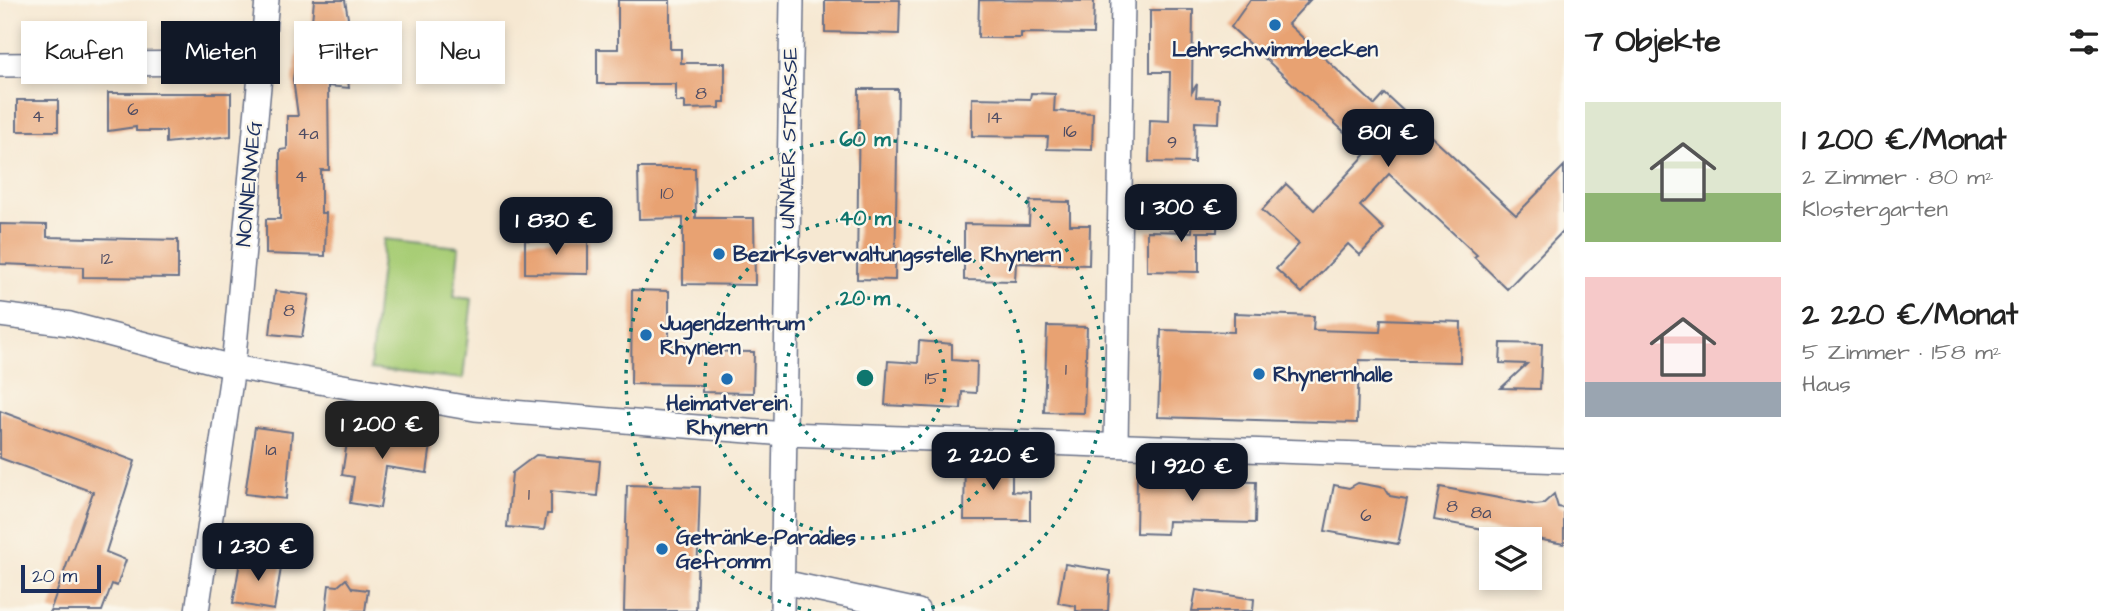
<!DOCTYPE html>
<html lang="de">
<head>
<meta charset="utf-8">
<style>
  body { margin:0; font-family:"Architects Daughter",sans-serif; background:#f6f6f6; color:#222; height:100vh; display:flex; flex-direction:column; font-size:26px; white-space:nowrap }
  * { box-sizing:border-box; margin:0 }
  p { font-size:23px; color:#767676 }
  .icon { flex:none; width:38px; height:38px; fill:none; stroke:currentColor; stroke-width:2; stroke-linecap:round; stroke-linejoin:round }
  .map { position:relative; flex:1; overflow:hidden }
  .drawer { display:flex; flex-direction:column; background:#fff; width:560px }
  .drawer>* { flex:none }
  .top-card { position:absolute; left:21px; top:21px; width:665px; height:63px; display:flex; gap:14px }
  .controls { position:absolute; left:1479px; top:527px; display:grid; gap:14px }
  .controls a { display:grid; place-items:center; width:63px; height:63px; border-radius:0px; background:#fff; box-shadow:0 4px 10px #0003; font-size:35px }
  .scale { position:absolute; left:21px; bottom:18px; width:80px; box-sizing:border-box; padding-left:7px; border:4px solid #1b2f5e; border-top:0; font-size:19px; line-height:24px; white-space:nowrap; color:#1b2f5e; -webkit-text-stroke:5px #fbf7ec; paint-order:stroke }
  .price { position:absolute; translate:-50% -60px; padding:0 16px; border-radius:14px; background:#111827; color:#fff; font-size:23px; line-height:46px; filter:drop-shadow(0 2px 4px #0008) }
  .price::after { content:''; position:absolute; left:50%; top:42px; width:21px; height:16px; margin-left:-10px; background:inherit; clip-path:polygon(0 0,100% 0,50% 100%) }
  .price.selected { background:#222; color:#fff }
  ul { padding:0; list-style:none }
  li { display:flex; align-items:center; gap:21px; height:175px; padding:0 21px }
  li span { display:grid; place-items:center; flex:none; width:196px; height:140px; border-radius:0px; color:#555 }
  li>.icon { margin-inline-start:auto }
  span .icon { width:84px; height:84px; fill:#fffc; stroke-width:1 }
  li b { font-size:30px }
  h2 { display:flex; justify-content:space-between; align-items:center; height:84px; padding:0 21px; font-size:30px }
  .chip { padding:0 24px; border-radius:0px; background:#fff; box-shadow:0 4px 10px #0003; font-size:24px; line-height:63px }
  .chip.selected { background:#111827; color:#fff }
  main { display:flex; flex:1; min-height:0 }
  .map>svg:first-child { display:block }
  .green { fill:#a8cd76; stroke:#627e6a; stroke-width:2 }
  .building { fill:#e8a272 }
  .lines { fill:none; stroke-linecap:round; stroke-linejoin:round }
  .street-casing { stroke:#687087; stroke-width:26 }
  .street { stroke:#fff; stroke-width:23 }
  .ring { fill:none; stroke:#0f766e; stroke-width:3.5; stroke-dasharray:3.5 7 }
  .poi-dot { fill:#1f6fb2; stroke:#fbf7ec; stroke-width:2.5 }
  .labels { text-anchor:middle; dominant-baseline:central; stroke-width:5; stroke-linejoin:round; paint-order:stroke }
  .number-label { font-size:18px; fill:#4e4c63 }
  .poi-label { font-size:21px; font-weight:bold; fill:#1b2f5e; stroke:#fbf7ec; text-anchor:start }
  .street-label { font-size:21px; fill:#1b2f5e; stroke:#fbf7ec }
  .centre { fill:#0f766e; stroke:#fbf7ec; stroke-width:3.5 }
  .ring-label { font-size:21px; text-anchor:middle; font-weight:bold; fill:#0f766e; stroke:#fbf7ec; stroke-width:5; stroke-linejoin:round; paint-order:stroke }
</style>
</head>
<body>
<main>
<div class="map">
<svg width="1564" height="611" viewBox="0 0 1564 611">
  <rect width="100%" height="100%" fill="#fbf7ec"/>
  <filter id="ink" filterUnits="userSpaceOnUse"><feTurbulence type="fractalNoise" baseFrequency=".0143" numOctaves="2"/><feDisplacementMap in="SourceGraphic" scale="14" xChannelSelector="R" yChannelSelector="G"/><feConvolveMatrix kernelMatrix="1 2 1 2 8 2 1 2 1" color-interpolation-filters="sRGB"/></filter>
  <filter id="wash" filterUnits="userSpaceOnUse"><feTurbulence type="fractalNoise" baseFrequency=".00686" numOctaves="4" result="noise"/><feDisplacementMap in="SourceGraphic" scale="28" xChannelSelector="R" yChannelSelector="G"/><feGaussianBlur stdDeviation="1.57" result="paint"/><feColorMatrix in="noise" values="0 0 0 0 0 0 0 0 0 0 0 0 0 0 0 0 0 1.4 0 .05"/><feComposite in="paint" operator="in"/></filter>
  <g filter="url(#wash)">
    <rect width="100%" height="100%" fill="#f6e8d2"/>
    <!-- green -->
    <polygon class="green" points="384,239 459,247 454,297 472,299 463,379 370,369"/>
    <g id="blocks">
      <!-- building -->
      <g class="building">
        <polygon points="314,0 345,0 353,48 344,47 349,88 328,86 329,170 321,170 321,213 326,213 325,256 266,254 266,219 280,219 280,150 287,149 287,116 298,116 293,79 299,41 310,42"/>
        <polygon points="618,0 670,0 670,49 681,49 681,63 725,63 725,102 720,102 720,108 685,109 685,102 676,102 676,84 597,84 597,49 618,49"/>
        <polygon points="825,0 900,0 899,34 825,32"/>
        <polygon points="979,0 1094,1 1093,34 1021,33 1021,38 978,38"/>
        <polygon points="1250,0 1310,0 1288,24 1375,105 1385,94 1516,215 1564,166 1564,230 1507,289 1474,257 1477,255 1389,174 1360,206 1384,229 1360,255 1348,244 1302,293 1276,269 1299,244 1262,210 1286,184 1314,210 1367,153 1231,27"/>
        <polygon points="1150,10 1193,10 1192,92 1197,84 1196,97 1220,98 1219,123 1195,122 1194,163 1149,162 1150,120 1169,121 1170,72 1150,72"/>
        <polygon points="859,89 898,89 895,280 857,279"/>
        <polygon points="108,93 231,93 231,136 166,143 166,131 136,131 136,127 108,131"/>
        <polygon points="1031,93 1055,94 1054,111 1093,113 1092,150 1047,149 1048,137 972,136 972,98 1030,99"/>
        <rect x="17" y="100" width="41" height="31"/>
        <polygon points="638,168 695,168 696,218 694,218 754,218 755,285 683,284 683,218 639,219"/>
        <polygon points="1030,201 1070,202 1070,225 1090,225 1089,265 1016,263 1015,281 964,280 964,224 1029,225"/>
        <polygon points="1193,205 1218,206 1217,232 1195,232 1199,232 1199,272 1147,271 1147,231 1192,232"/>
        <polygon points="0,224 47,225 47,237 178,240 178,278 83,277 83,267 0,264"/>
        <polygon points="525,240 588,241 588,274 525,273"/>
        <polygon points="632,290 669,291 669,344 686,344 686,351 754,352 753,393 702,392 702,385 631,384"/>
        <polygon points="275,291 309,295 302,337 270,334"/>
        <polygon points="1234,313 1314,316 1313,330 1380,332 1381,319 1461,322 1460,362 1359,360 1357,423 1158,417 1161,330 1234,332"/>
        <polygon points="1047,326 1087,327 1084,413 1044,412"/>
        <polygon points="919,341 952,344 952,360 977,362 976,393 962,392 961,409 885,405 888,361 918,363"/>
        <polygon points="1501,343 1542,344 1540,389 1501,388 1527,364 1500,363"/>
        <polygon points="0,411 135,461 106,552 126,560 117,586 112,584 102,611 50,611 93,492 0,458"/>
        <polygon points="255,427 292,432 286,499 245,494"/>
        <polygon points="373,428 432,437 427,473 386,467 380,508 350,503 354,477 342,475 349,429 372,433"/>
        <polygon points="536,455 600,461 597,496 551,491 551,514 547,514 544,530 507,527 512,473"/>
        <polygon points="965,458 1012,458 1012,491 1030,492 1030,520 964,520"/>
        <polygon points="1137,478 1256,482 1255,523 1168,521 1167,534 1136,533"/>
        <polygon points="1358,483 1385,488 1390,496 1407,499 1398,544 1325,531 1334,485 1349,488"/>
        <polygon points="627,485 700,487 696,611 624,611"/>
        <polygon points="1440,487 1536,505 1543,504 1554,494 1558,507 1564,508 1564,544 1434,520"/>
        <polygon points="241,556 282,562 274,610 233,603"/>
        <polygon points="1065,564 1110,571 1108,611 1076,611 1076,606 1058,603"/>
        <polygon points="346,579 352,588 368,590 365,611 326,611 329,585 338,586"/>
        <polygon points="1196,590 1254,599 1253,611 1192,611"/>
      </g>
    </g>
  </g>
  <g filter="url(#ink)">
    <use href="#blocks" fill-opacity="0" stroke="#687087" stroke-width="2"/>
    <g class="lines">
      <defs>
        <g id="street">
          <polyline points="0,65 219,63 248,54 262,36"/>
          <polyline points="0,315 70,324 233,367 475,409 785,434 1564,461"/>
          <polyline points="1116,445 1123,0"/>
          <polyline points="783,582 918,611"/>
          <polyline points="197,611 233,367 267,0"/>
          <polyline points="782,611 792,0"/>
        </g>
      </defs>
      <!-- street casing -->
      <use href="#street" class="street-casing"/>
      <!-- street -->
      <use href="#street" class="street"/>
    </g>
  </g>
  <!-- distance rings -->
  <g class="ring">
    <circle cx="865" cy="378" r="80"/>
    <circle cx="865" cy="378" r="160"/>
    <path d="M811 611A239 239 0 1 1 919 611"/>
  </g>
  <!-- markers -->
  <g class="poi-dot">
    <circle cx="1275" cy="25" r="7"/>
    <circle cx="719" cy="254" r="7"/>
    <circle cx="646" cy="335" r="7"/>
    <circle cx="1259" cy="374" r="7"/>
    <circle cx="727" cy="379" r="7"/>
    <circle cx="662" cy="549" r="7"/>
  </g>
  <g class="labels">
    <!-- number labels -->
    <g class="number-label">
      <text x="701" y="93">8</text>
      <text x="133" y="109">6</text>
      <text x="38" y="116">4</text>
      <text x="995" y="117">14</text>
      <text x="1070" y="131">16</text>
      <text x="308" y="133">4a</text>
      <text x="1172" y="142">9</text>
      <text x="301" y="176">4</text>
      <text x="667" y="193">10</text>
      <text x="107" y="258">12</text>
      <text x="289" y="310">8</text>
      <text x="1066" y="369">1</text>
      <text x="932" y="378">15</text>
      <text x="271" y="449">1a</text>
      <text x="529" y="494">1</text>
      <text x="1452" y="506">8</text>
      <text x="1481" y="512">8a</text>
      <text x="1366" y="515">6</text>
    </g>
    <!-- poi labels -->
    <g class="poi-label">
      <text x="1275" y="49" text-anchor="middle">Lehrschwimmbecken</text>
      <text x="733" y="254">Bezirksverwaltungsstelle Rhynern</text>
      <text x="660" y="323">Jugendzentrum<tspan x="660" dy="24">Rhynern</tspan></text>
      <text x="1273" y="374">Rhynernhalle</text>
      <text x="727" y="403" text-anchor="middle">Heimatverein<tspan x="727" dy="24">Rhynern</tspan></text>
      <text x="676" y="537">Getränke-Paradies<tspan x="676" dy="24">Gefromm</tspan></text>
    </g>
    <!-- street labels -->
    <g class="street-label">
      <text transform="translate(789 138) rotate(-89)">UNNAER STRASSE</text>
      <text transform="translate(249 184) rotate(-85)">NONNENWEG</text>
    </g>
  </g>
  <circle cx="865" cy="378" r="10" class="centre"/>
  <g class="ring-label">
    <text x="865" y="146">60 m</text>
    <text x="865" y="225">40 m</text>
    <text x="865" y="305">20 m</text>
  </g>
</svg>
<div class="controls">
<a><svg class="icon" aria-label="layers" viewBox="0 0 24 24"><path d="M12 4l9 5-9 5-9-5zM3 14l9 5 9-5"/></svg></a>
</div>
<div class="scale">20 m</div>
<b class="price" style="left:1388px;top:169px">801 €</b>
<b class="price" style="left:1181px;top:244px">1 300 €</b>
<b class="price" style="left:556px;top:257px">1 830 €</b>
<b class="price selected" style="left:382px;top:461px">1 200 €</b>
<b class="price" style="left:993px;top:492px">2 220 €</b>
<b class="price" style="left:1192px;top:503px">1 920 €</b>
<b class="price" style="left:258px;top:583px">1 230 €</b>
<div class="top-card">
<a class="chip">Kaufen</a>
<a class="chip selected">Mieten</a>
<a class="chip">Filter</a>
<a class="chip">Neu</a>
</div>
</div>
<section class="drawer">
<h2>7 Objekte<svg class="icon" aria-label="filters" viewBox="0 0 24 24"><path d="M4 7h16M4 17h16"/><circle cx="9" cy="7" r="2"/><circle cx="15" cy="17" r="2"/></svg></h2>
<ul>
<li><span style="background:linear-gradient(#dfe7d0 65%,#8fb573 0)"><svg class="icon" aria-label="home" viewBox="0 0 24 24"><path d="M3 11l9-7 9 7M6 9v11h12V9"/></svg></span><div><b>1 200 €/Monat</b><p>2 Zimmer · 80 m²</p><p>Klostergarten</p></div></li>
<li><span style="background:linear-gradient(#f6c9c9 75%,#9aa5b1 0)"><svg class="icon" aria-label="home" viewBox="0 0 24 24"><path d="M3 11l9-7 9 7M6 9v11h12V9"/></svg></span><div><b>2 220 €/Monat</b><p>5 Zimmer · 158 m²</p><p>Haus</p></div></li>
</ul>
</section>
</main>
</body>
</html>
